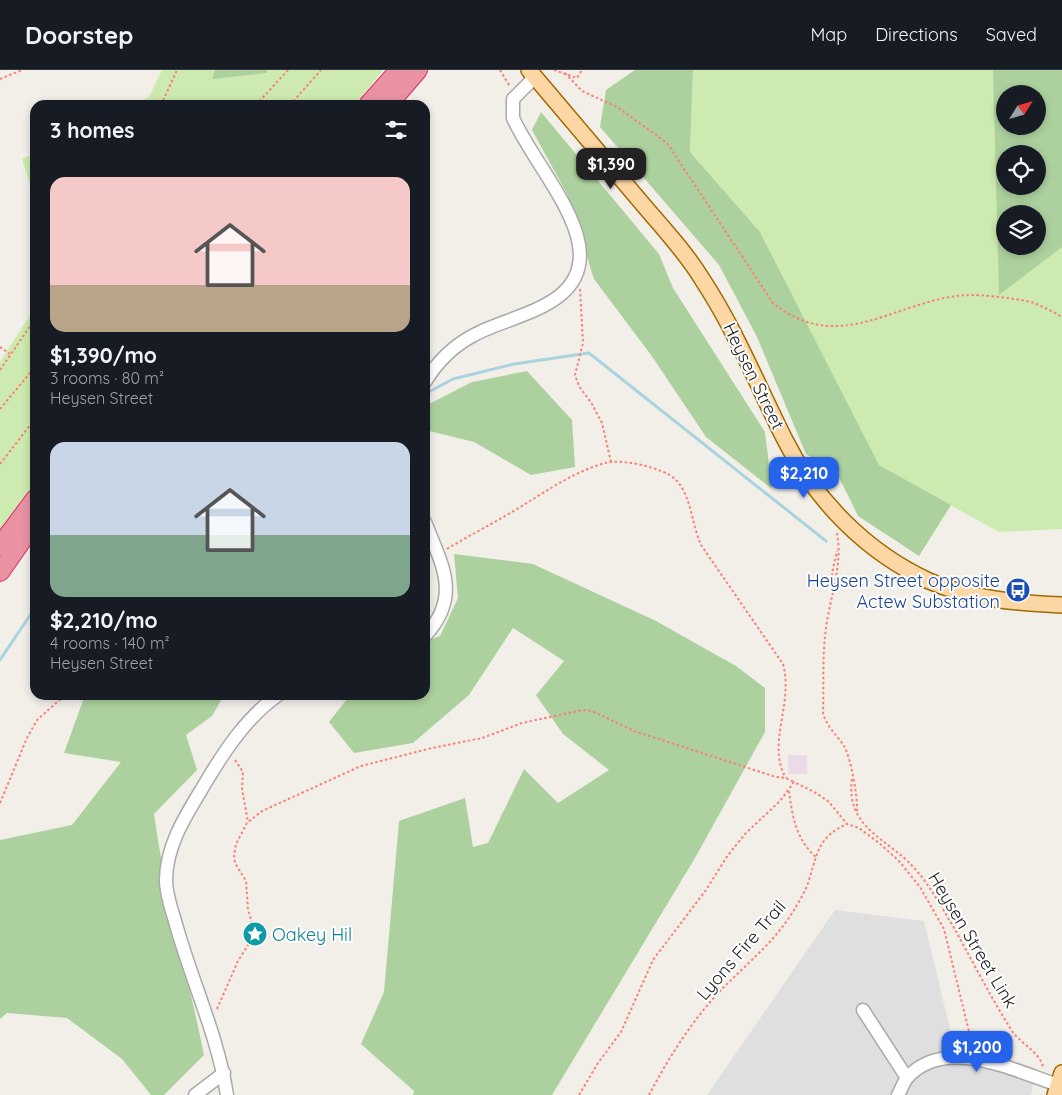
<!DOCTYPE html>
<html lang="en">
<head>
<meta charset="utf-8">
<style>
  body { margin:0; font-family:Quicksand,sans-serif; background:#20242c; color:#f1f3f6; height:100vh; display:flex; flex-direction:column; font-size:19px; white-space:nowrap }
  * { box-sizing:border-box; margin:0 }
  p { font-size:16px; color:#9ea1a6 }
  .icon { flex:none; width:28px; height:28px; fill:none; stroke:currentColor; stroke-width:2; stroke-linecap:round; stroke-linejoin:round }
  .map { position:relative; flex:1; overflow:hidden }
  .side { position:absolute; left:30px; top:30px; width:400px; height:600px; display:flex; flex-direction:column; background:#171b24; border-radius:15px; box-shadow:0 2px 8px #0003 }
  .side>* { flex:none }
  .needle { width:32px; rotate:53deg }
  .buttons { position:absolute; left:996px; top:15px; display:grid; gap:10px }
  .buttons a { display:grid; place-items:center; width:50px; height:50px; border-radius:50%; background:#171b24; box-shadow:0 2px 8px #0003; font-size:25px }
  .price { position:absolute; translate:-50% -42px; padding:0 11px; border-radius:10px; background:#2563eb; color:#fff; font-size:16px; line-height:32px; filter:drop-shadow(0 1px 2px #0008) }
  .price::after { content:''; position:absolute; left:50%; top:30px; width:15px; height:11px; margin-left:-8px; background:inherit; clip-path:polygon(0 0,100% 0,50% 100%) }
  .price.selected { background:#222; color:#fff }
  ul { padding:0; list-style:none }
  li { display:grid; align-content:center; gap:10px; height:265px; padding:0 20px }
  li span { display:grid; place-items:center; height:155px; border-radius:15px; color:#555 }
  li>.icon { margin-inline-start:auto }
  span .icon { width:90px; height:90px; fill:#fffc; stroke-width:1 }
  li b { font-size:21px }
  h2 { display:flex; justify-content:space-between; align-items:center; height:60px; padding:0 20px; font-size:21px }
  header { display:flex; align-items:center; gap:30px; box-sizing:border-box; height:70px; padding:0 25px; background:#171b24; border-bottom:1px solid #363941 }
  header strong { font-size:24px }
  nav { display:flex; gap:28px; margin-inline-start:auto; font-size:18px }
  .map>svg:first-child { display:block }
  .residential { fill:#e0dfdf }
  .industrial { fill:#ebdbe8 }
  .grass { fill:#cdebb0; fill-rule:evenodd }
  .forest { fill:#add19e; fill-rule:evenodd }
  .lines { fill:none; stroke-linecap:round; stroke-linejoin:round }
  .stream { stroke:#aad3df; stroke-width:3 }
  .minor-casing { stroke:#a9a9a9; stroke-width:15 }
  .major-casing { stroke:#a06b00; stroke-width:18 }
  .highway-casing { stroke:#dc2a67; stroke-width:20 }
  .path { stroke:#fa8072; stroke-width:2; stroke-dasharray:2.5 2.5; stroke-linecap:butt }
  .minor { stroke:#fff; stroke-width:12 }
  .major { stroke:#fcd6a4; stroke-width:15 }
  .highway { stroke:#e892a2; stroke-width:18 }
  .labels { text-anchor:middle; dominant-baseline:central; stroke-width:4; stroke-linejoin:round; paint-order:stroke }
  .street-label { font-size:18px; fill:#222; stroke:#fff }
  .transit-label { font-size:18px; fill:#164399; stroke:#fff; text-anchor:end }
  .culture-label { font-size:18px; fill:#0d838f; stroke:#fff; text-anchor:start }
</style>
</head>
<body>
<header>
<strong>Doorstep</strong>
<nav><a>Map</a><a>Directions</a><a>Saved</a></nav>
</header>
<div class="map">
<svg width="1062" height="1025" viewBox="0 0 1062 1025">
  <rect width="100%" height="100%" fill="#f2efe9"/>
  <!-- residential -->
  <polygon class="residential" points="835,840 924,851 957,988 1035,1007 1031,1025 707,1025"/>
  <!-- industrial -->
  <rect class="industrial" x="788" y="685" width="19" height="19"/>
  <!-- grass -->
  <g class="grass">
    <polygon points="162,0 383,0 355,35 134,35 149,27"/>
    <path d="M693,0h369v459l-63,3 -120,-66 -119,-234 -70,-80zM1005,24h33v32h-33zM1005,84h33v32h-33zM1005,144h33v32h-33z"/>
    <polygon points="35,83 35,131 22,89"/>
    <polygon points="35,237 35,423 0,475 0,292"/>
  </g>
  <!-- forest -->
  <g class="forest">
    <polygon points="215,0 267,0 267,3 212,9"/>
    <polygon points="635,0 693,0 690,82 760,162 879,395 951,435 919,486 858,446 836,401 806,384 757,267 719,195 600,57 606,20"/>
    <path d="M993,0h69v177l-63,48zM1005,24h33v32h-33zM1005,84h33v32h-33zM1005,144h33v32h-33z"/>
    <polygon points="541,42 659,184 673,218 765,362 772,419 706,367 651,285 594,209 567,124 532,60"/>
    <polygon points="527,301 572,350 575,397 531,405 474,372 425,360 425,336 472,312"/>
    <polygon points="454,484 533,494 656,551 736,596 765,618 765,662 695,788 552,1025 413,1025 414,1021 361,974 384,922 399,751 465,728 473,777 488,773 524,699 558,733 609,700 563,664 536,625 564,591 513,558 469,625 413,673 354,683 329,652 350,625 425,625 425,572 440,566 458,528"/>
    <path d="M85,625h139l-12,21 -26,19 11,35 -43,44c11,81 34,161 50,241l-40,40h-13l-29,-36 -55,-41 -60,-5 -7,6v-179l72,-15 49,-63 -57,-9z"/>
  </g>
  <g class="lines">
    <!-- stream -->
    <g class="stream">
      <polyline points="425,324 453,309 514,294 589,283 826,471"/>
      <polyline points="0,590 35,538"/>
    </g>
    <defs>
      <g id="minor">
        <path d="M425,312c12,-20 28,-36 49,-47 38,-21 115,-28 105,-90 -6,-40 -49,-89 -66,-127v-19l17,-17 3,-8"/>
        <path d="M425,452c17,43 37,74 0,114"/>
        <polyline points="863,940 907,1008"/>
        <polyline points="195,1025 224,1003"/>
        <path d="M227,1025c-9,-58 -34,-111 -50,-167 -4,-15 -11,-32 -11,-48 0,-36 22,-68 40,-98 19,-32 41,-65 72,-87"/>
        <path d="M898,1025c3,-5 5,-12 9,-17 38,-43 108,-7 151,7"/>
      </g>
      <g id="major">
        <path d="M529,0c37,44 74,87 111,131 21,25 45,50 62,78 33,50 55,105 82,159 31,62 82,114 145,143 41,18 89,22 133,24"/>
        <polyline points="1055,1025 1062,1003"/>
      </g>
      <g id="highway">
        <polyline points="368,35 399,0"/>
        <polyline points="388,35 418,0"/>
        <polyline points="0,476 35,429"/>
        <polyline points="0,502 35,452"/>
      </g>
    </defs>
    <!-- minor casing -->
    <use href="#minor" class="minor-casing"/>
    <!-- major casing -->
    <use href="#major" class="major-casing"/>
    <!-- highway casing -->
    <use href="#highway" class="highway-casing"/>
    <!-- path -->
    <g class="path">
      <polyline points="500,0 509,15"/>
      <polyline points="554,0 577,8 582,0"/>
      <path d="M565,3l17,18 35,16 50,36 106,160c67,54 122,-3 193,-8 13,-1 56,4 68,8 10,4 19,9 28,14"/>
      <polyline points="0,9 22,0"/>
      <polyline points="161,35 177,0"/>
      <polyline points="256,35 288,0"/>
      <polyline points="290,35 321,0"/>
      <polyline points="580,219 583,273 575,305 579,316 592,334 602,353 611,392"/>
      <polyline points="0,277 10,284"/>
      <polyline points="0,300 35,249"/>
      <polyline points="0,339 35,297"/>
      <polyline points="0,394 35,349"/>
      <path d="M837,463c6,32 -7,64 -11,95 -4,28 -2,57 -3,85 3,13 14,22 21,33 7,12 14,52 13,66"/>
      <path d="M447,479c23,-14 47,-26 70,-40 28,-17 56,-37 88,-46 16,-5 61,5 72,18 14,15 15,44 24,64l82,119c11,40 -17,80 3,114"/>
      <polyline points="833,516 832,503 837,481"/>
      <polyline points="235,690 243,702 242,719 248,752"/>
      <path d="M852,709c-7,50 38,60 64,91 15,17 26,38 38,58 19,34 37,70 58,103 8,12 30,23 31,37"/>
      <path d="M789,721c3,24 7,49 27,66"/>
      <polyline points="0,733 27,668 37,650 65,625"/>
      <polyline points="217,939 238,891 255,864 248,839 246,811 235,793 234,786 236,774 247,753 262,741 361,696 432,678 482,668 522,653 583,640 592,641 634,661 776,707 786,708 794,712"/>
      <polyline points="579,1025 598,993 621,962 653,890 706,820 728,785 746,763 780,731 794,712 816,723 829,732 847,754 859,758 879,773 899,791 920,817 944,859 973,978"/>
      <path d="M649,1025c20,-38 45,-78 76,-109 24,-24 51,-46 69,-76 5,-9 12,-19 15,-30 9,-28 9,-43 38,-56"/>
    </g>
    <!-- minor -->
    <use href="#minor" class="minor"/>
    <!-- major -->
    <use href="#major" class="major"/>
    <!-- highway -->
    <use href="#highway" class="highway"/>
  </g>
  <!-- icons -->
  <defs>
    <symbol id="bus-disc" viewBox="-11 -11 22 22"><circle r="9.5" fill="#1a4fb4" stroke="#fff"/><path d="M-5-6H5V4H4V6H2V4H-2V6H-4V4H-5ZM-3.5-4V0h7V-4ZM-3.5 1.2v1.5H-2V1.2ZM2 1.2v1.5H3.5V1.2Z" fill="#fff"/></symbol>
    <symbol id="sight-disc" viewBox="-11 -11 22 22"><circle r="9.5" fill="#0f9aa8" stroke="#fff"/><path d="M0-6L1.8-2.2L6-1.7L2.9 1.2L3.7 5.4L0 3.3L-3.7 5.4L-2.9 1.2L-6-1.7L-1.8-2.2Z" fill="#fff"/></symbol>
  </defs>
  <g fill-rule="evenodd">
    <use href="#bus-disc" x="1004" y="506" width="28" height="28"/>
    <use href="#sight-disc" x="241" y="850" width="28" height="28"/>
  </g>
  <g class="labels">
    <!-- street labels -->
    <g class="street-label">
      <text transform="translate(754 306) rotate(64)">Heysen Street</text>
      <text transform="translate(973 870) rotate(59)">Heysen Street Link</text>
      <text transform="translate(741 880) rotate(-49)">Lyons Fire Trail</text>
    </g>
    <!-- transit labels -->
    <g class="transit-label">
      <text x="1000" y="510">Heysen Street opposite<tspan x="1000" dy="21">Actew Substation</tspan></text>
    </g>
    <!-- culture labels -->
    <g class="culture-label">
      <text x="272" y="864">Oakey Hil</text>
    </g>
  </g>
</svg>
<div class="buttons">
<a><svg class="needle" viewBox="-14 -14 28 28"><path d="M0-13l5 13h-10z" fill="#e53935"/><path d="M0 13l5-13h-10z" fill="#9ea1a6"/></svg></a>
<a><svg class="icon" aria-label="locate" viewBox="0 0 24 24"><circle cx="12" cy="12" r="6"/><path d="M12 2v4M12 18v4M2 12h4M18 12h4"/></svg></a>
<a><svg class="icon" aria-label="layers" viewBox="0 0 24 24"><path d="M12 4l9 5-9 5-9-5zM3 14l9 5 9-5"/></svg></a>
</div>
<b class="price selected" style="left:611px;top:120px">$1,390</b>
<b class="price" style="left:804px;top:429px">$2,210</b>
<b class="price" style="left:977px;top:1003px">$1,200</b>
<section class="side">
<h2>3 homes<svg class="icon" aria-label="filters" viewBox="0 0 24 24"><path d="M4 7h16M4 17h16"/><circle cx="9" cy="7" r="2"/><circle cx="15" cy="17" r="2"/></svg></h2>
<ul>
<li><span style="background:linear-gradient(#f6c9c9 70%,#b9a48a 0)"><svg class="icon" aria-label="home" viewBox="0 0 24 24"><path d="M3 11l9-7 9 7M6 9v11h12V9"/></svg></span><div><b>$1,390/mo</b><p>3 rooms · 80 m²</p><p>Heysen Street</p></div></li>
<li><span style="background:linear-gradient(#c9d6e8 60%,#7fa58c 0)"><svg class="icon" aria-label="home" viewBox="0 0 24 24"><path d="M3 11l9-7 9 7M6 9v11h12V9"/></svg></span><div><b>$2,210/mo</b><p>4 rooms · 140 m²</p><p>Heysen Street</p></div></li>
</ul>
</section>
</div>
</body>
</html>
